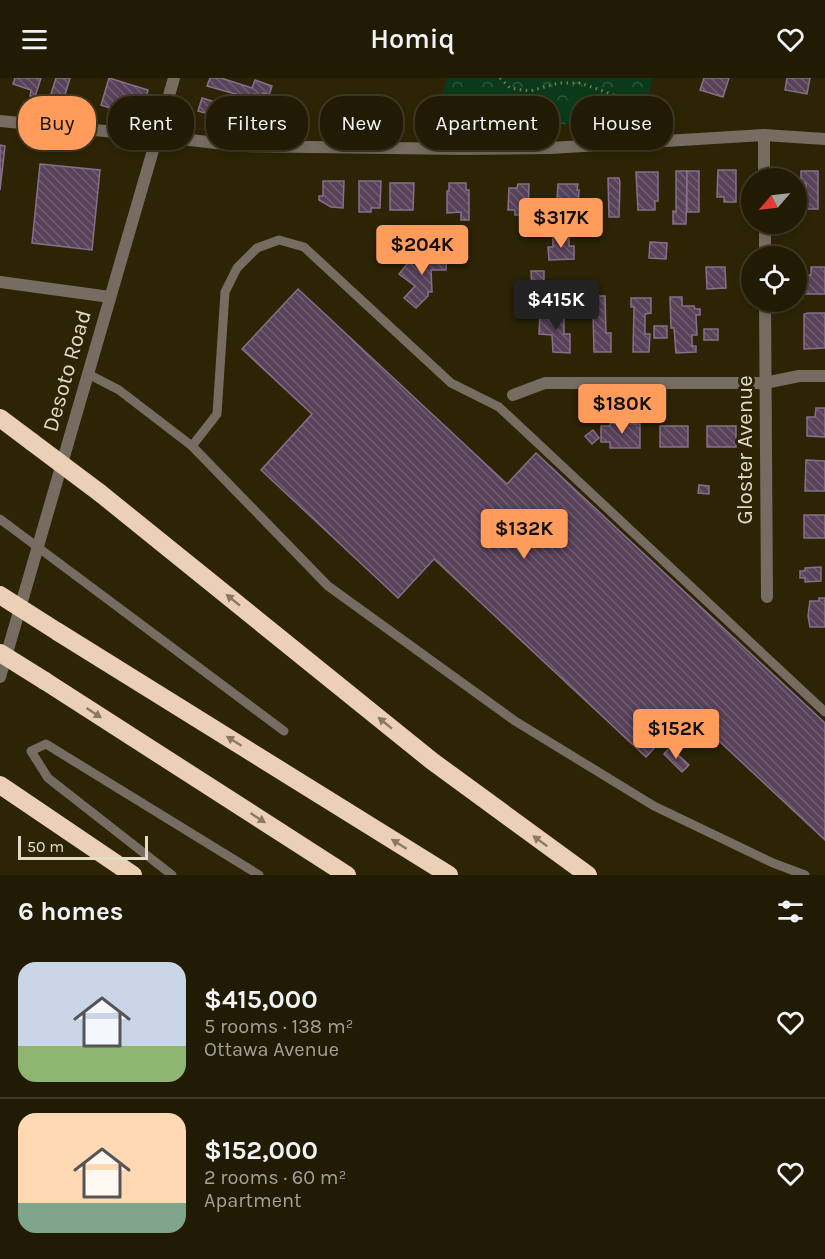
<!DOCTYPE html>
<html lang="en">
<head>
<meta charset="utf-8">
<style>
  body { margin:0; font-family:Karla,sans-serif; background:#2e2813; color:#f1f3f6; height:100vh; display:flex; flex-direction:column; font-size:22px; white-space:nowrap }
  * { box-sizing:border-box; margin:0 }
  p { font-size:20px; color:#a2a19a }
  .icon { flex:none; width:33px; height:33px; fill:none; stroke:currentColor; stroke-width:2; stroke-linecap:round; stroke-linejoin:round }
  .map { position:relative; height:797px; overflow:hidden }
  .details { display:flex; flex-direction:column; background:#221b04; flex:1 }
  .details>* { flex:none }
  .hud { position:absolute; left:18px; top:18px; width:789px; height:54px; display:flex; gap:12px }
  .needle { width:39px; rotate:242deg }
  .buttons { position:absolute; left:741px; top:90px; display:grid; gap:12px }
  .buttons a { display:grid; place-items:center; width:66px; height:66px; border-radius:50%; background:#221b04; box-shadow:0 3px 9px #0003,0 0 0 2px #3f3926; font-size:30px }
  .scale { position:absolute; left:18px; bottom:15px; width:130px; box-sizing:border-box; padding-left:6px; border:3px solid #e1dbca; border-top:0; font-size:16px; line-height:21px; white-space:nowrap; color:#e1dbca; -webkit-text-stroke:4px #2d2405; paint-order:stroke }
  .price { position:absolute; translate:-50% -51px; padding:0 14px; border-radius:6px; background:#ff9b5b; color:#111; font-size:20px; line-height:39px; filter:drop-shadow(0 2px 3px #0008) }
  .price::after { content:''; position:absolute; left:50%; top:36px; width:18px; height:14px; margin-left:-9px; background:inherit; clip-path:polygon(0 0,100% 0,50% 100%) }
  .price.current { background:#222; color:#fff }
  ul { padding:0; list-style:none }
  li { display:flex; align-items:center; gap:18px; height:150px; padding:0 18px }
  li+li { border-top:2px solid #3f3926 }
  li span { display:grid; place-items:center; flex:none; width:168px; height:120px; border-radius:18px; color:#555 }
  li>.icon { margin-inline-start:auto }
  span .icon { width:72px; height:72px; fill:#fffc; stroke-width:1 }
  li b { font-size:26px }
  h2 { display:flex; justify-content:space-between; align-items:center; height:72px; padding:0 18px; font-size:26px }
  .chip { padding:0 21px; border-radius:24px; background:#221b04; box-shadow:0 3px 9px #0003,0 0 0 2px #3f3926; font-size:21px; line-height:54px }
  .chip.current { background:#ff9b5b; color:#111 }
  header { display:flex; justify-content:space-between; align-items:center; height:78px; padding:0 18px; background:#221b04; font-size:27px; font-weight:600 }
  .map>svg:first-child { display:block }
  .park { fill:url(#park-crowns) }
  .building { fill:url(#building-back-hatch); stroke:#876f89; stroke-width:1.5 }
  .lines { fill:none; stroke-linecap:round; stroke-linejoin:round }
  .path { stroke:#7d755d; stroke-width:3; stroke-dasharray:1.5 4.5; stroke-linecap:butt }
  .service { stroke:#776c61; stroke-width:9 }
  .minor { stroke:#776c61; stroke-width:12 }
  .tertiary { stroke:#776c61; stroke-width:12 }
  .motorway { stroke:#ecd0b5; stroke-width:18 }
  .service-bridge { stroke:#776c61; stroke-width:9 }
  .motorway-bridge { stroke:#ecd0b5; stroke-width:18 }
  .oneway { fill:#8c7a5d }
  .labels { text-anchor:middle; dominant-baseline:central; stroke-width:6; stroke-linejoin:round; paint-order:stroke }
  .street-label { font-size:22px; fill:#e1dbca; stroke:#2d2405 }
</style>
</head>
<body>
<header><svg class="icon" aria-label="menu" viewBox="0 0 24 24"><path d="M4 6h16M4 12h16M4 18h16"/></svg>Homiq<svg class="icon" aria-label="heart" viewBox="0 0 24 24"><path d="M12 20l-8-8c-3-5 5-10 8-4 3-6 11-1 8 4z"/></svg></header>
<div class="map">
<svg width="825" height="797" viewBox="0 0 825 797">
  <defs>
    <pattern id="park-crowns" width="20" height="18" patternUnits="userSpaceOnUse" patternTransform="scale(1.5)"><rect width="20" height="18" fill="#0a3a1a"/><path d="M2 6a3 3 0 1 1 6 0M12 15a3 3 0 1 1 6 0" fill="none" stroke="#2d563a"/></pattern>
    <pattern id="building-back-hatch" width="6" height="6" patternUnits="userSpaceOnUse" patternTransform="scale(1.5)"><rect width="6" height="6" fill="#58425a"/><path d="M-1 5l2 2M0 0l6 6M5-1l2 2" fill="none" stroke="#705d70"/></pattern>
  </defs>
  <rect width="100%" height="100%" fill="#2d2405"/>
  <!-- park -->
  <polygon class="park" points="447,0 653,0 640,44 432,50"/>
  <!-- building -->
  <g class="building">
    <polygon points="15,0 41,0 35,19 30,18 31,12 13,6"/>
    <polygon points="56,0 70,0 64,20 51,16"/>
    <polygon points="109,0 148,12 143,30 126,25 126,27 121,26 119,33 101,27"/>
    <polygon points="210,0 221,0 252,10 255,2 272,8 269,17 263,15 262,18 254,16 253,21 207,8"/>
    <polygon points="704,0 729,0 723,19 700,12"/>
    <polygon points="787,0 810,0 807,16 785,12"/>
    <polygon points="202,20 248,34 245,45 223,38 222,42 217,42 211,40 212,37 198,33"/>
    <polygon points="0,67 5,68 0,112"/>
    <polygon points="40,86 100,92 92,172 32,165"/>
    <polygon points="718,92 736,92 736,124 724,124 724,119 717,119"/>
    <polygon points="676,93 687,93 686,146 673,146 673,133 676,134"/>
    <rect x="687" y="93" width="12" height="41"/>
    <polygon points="801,93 818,93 818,131 807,131 806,105 801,105"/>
    <polygon points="636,94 658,94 658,123 655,123 655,132 638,132"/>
    <polygon points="608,100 619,100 620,104 619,139 609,139"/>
    <polygon points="323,103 344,103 343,130 331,129 319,122 319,118 323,118"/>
    <polygon points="359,103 381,103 380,130 371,130 371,134 359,134"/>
    <polygon points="390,105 414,105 413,132 390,132"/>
    <polygon points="449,105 466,105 466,112 469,112 469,142 461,142 461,134 447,135 447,113 449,113"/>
    <polygon points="518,106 529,106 528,137 515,137 515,132 508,132 509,110 517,110"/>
    <polygon points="558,106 578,106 577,112 579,112 577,141 563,141 563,137 556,137"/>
    <polygon points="553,157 569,157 569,168 574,168 574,181 549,182 548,169 553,169"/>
    <polygon points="650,164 667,165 666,181 649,180"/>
    <polygon points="447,173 446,192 431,192 432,214 428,214 428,218 416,230 404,220 415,208 399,196 415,176 422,180 434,181 434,174"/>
    <polygon points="706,189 725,189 726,210 707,211"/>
    <polygon points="811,189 825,189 825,216 804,216 804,197 811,197"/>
    <polygon points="531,193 544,193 544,211 532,211"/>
    <polygon points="298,211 507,406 536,375 825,645 825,762 688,634 646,679 434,481 398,520 261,392 312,336 242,271"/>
    <polygon points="596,218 605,218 606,255 611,255 611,274 594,274 593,236 594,230 596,230"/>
    <polygon points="670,219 682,219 682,228 694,228 695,231 700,231 700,237 696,237 697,257 692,257 692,268 696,268 696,274 676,275 674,250 671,250"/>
    <polygon points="631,220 651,220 651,235 645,236 645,256 650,256 649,274 633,274 634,229 631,229"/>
    <polygon points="553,231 564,232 564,256 570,256 570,275 553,274 552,257 539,256 540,236 552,237"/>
    <polygon points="808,235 825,235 825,270 804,271 804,236"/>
    <rect x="654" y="248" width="13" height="12"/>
    <rect x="704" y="251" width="14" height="11"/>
    <polygon points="816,330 825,330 825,359 807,358 807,339 815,339"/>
    <polygon points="610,345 640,346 640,370 610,370 610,364 601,364 601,348 610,348"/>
    <rect x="660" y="348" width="28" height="21"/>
    <rect x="707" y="348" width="29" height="21"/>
    <polygon points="593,352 599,360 592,366 585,358"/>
    <polygon points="806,382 825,383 825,413 805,413"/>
    <polygon points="699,407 709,408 709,416 698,415"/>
    <rect x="804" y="437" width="21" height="23"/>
    <polygon points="821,489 821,503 805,504 805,500 800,500 800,493 805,493 805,490"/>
    <polygon points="819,520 825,520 825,549 810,549 808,538 810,523 819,523"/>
    <polygon points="670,669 689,687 682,694 664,676"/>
  </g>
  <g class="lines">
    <!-- path -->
    <polyline class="path" points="500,0 510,10 530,13 559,5 580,5 617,18"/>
    <!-- service -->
    <g class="service">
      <polyline points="88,296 119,312 192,368 328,508 515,643 654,728 773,785 805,797"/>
      <polyline points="192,368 217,336 225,214 237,190 257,170 279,162 304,169 451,305 499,329 825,634"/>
      <polyline points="0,441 8,447"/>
      <polyline points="75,497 284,653"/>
      <polyline points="172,797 48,700 31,673 46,666 259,797"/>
    </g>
    <!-- minor -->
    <g class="minor">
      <polyline points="0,43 157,58"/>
      <polyline points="764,57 764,100"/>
      <polyline points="765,146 765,178"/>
      <polyline points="0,204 110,219"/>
      <polyline points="765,224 767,519"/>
      <polyline points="513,317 545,305 765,305 799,298 825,298"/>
    </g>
    <!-- tertiary -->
    <g class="tertiary">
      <polyline points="157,58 241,68 464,71 550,70 764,57 825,61"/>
      <polyline points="0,599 174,0"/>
    </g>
    <!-- motorway -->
    <g class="motorway">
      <polyline points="0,340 32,364"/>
      <polyline points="100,415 432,683 588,797"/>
      <polyline points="58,554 449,797"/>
      <polyline points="45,603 347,797"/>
      <polyline points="0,707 133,797"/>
    </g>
    <!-- service-bridge -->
    <polyline class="service-bridge" points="8,447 75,497"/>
    <!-- motorway-bridge -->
    <g class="motorway-bridge">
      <polyline points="32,364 100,415"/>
      <polyline points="0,517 58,554"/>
      <polyline points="0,575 45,603"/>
    </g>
  </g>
  <!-- one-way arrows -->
  <defs><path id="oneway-solid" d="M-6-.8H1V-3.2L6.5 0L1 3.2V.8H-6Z" transform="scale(1.5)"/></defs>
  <g class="oneway">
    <use href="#oneway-solid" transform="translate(233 522) rotate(-141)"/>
    <use href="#oneway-solid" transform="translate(94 635) rotate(33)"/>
    <use href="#oneway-solid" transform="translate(385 645) rotate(-141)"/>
    <use href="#oneway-solid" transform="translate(234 663) rotate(-148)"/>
    <use href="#oneway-solid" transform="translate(258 740) rotate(33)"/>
    <use href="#oneway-solid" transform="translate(540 763) rotate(-144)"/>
    <use href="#oneway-solid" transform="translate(399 766) rotate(-148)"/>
  </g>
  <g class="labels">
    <!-- street labels -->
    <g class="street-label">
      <text transform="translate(67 293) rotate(-74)">Desoto Road</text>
      <text transform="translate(745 372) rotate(-90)">Gloster Avenue</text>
    </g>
  </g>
</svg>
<div class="buttons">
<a><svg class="needle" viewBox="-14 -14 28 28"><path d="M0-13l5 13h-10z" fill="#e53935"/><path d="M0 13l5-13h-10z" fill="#a2a19a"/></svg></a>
<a><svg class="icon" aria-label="locate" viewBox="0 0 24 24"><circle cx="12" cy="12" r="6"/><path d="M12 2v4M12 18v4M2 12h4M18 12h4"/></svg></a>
</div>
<div class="scale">50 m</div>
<b class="price" style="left:561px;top:171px">$317K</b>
<b class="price" style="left:422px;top:198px">$204K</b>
<b class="price current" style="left:556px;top:253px">$415K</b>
<b class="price" style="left:622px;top:357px">$180K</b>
<b class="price" style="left:524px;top:482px">$132K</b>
<b class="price" style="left:676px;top:682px">$152K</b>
<div class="hud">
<a class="chip current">Buy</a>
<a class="chip">Rent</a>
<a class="chip">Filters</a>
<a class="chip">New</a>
<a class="chip">Apartment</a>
<a class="chip">House</a>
</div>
</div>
<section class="details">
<h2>6 homes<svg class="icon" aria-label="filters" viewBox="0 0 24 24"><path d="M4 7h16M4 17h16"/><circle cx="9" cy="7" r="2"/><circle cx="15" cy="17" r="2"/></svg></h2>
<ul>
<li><span style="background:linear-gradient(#c9d6e8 70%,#8fb573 0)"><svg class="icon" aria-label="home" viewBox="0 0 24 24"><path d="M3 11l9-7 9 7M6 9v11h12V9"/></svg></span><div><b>$415,000</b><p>5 rooms · 138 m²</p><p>Ottawa Avenue</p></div><svg class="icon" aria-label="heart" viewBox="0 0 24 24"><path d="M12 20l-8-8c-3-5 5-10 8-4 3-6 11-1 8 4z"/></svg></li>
<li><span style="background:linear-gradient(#ffd9b3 75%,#7fa58c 0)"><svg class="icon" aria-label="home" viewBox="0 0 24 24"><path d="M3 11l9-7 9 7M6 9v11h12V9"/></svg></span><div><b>$152,000</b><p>2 rooms · 60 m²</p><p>Apartment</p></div><svg class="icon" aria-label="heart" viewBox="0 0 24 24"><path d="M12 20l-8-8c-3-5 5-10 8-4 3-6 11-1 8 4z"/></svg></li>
</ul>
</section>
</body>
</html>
